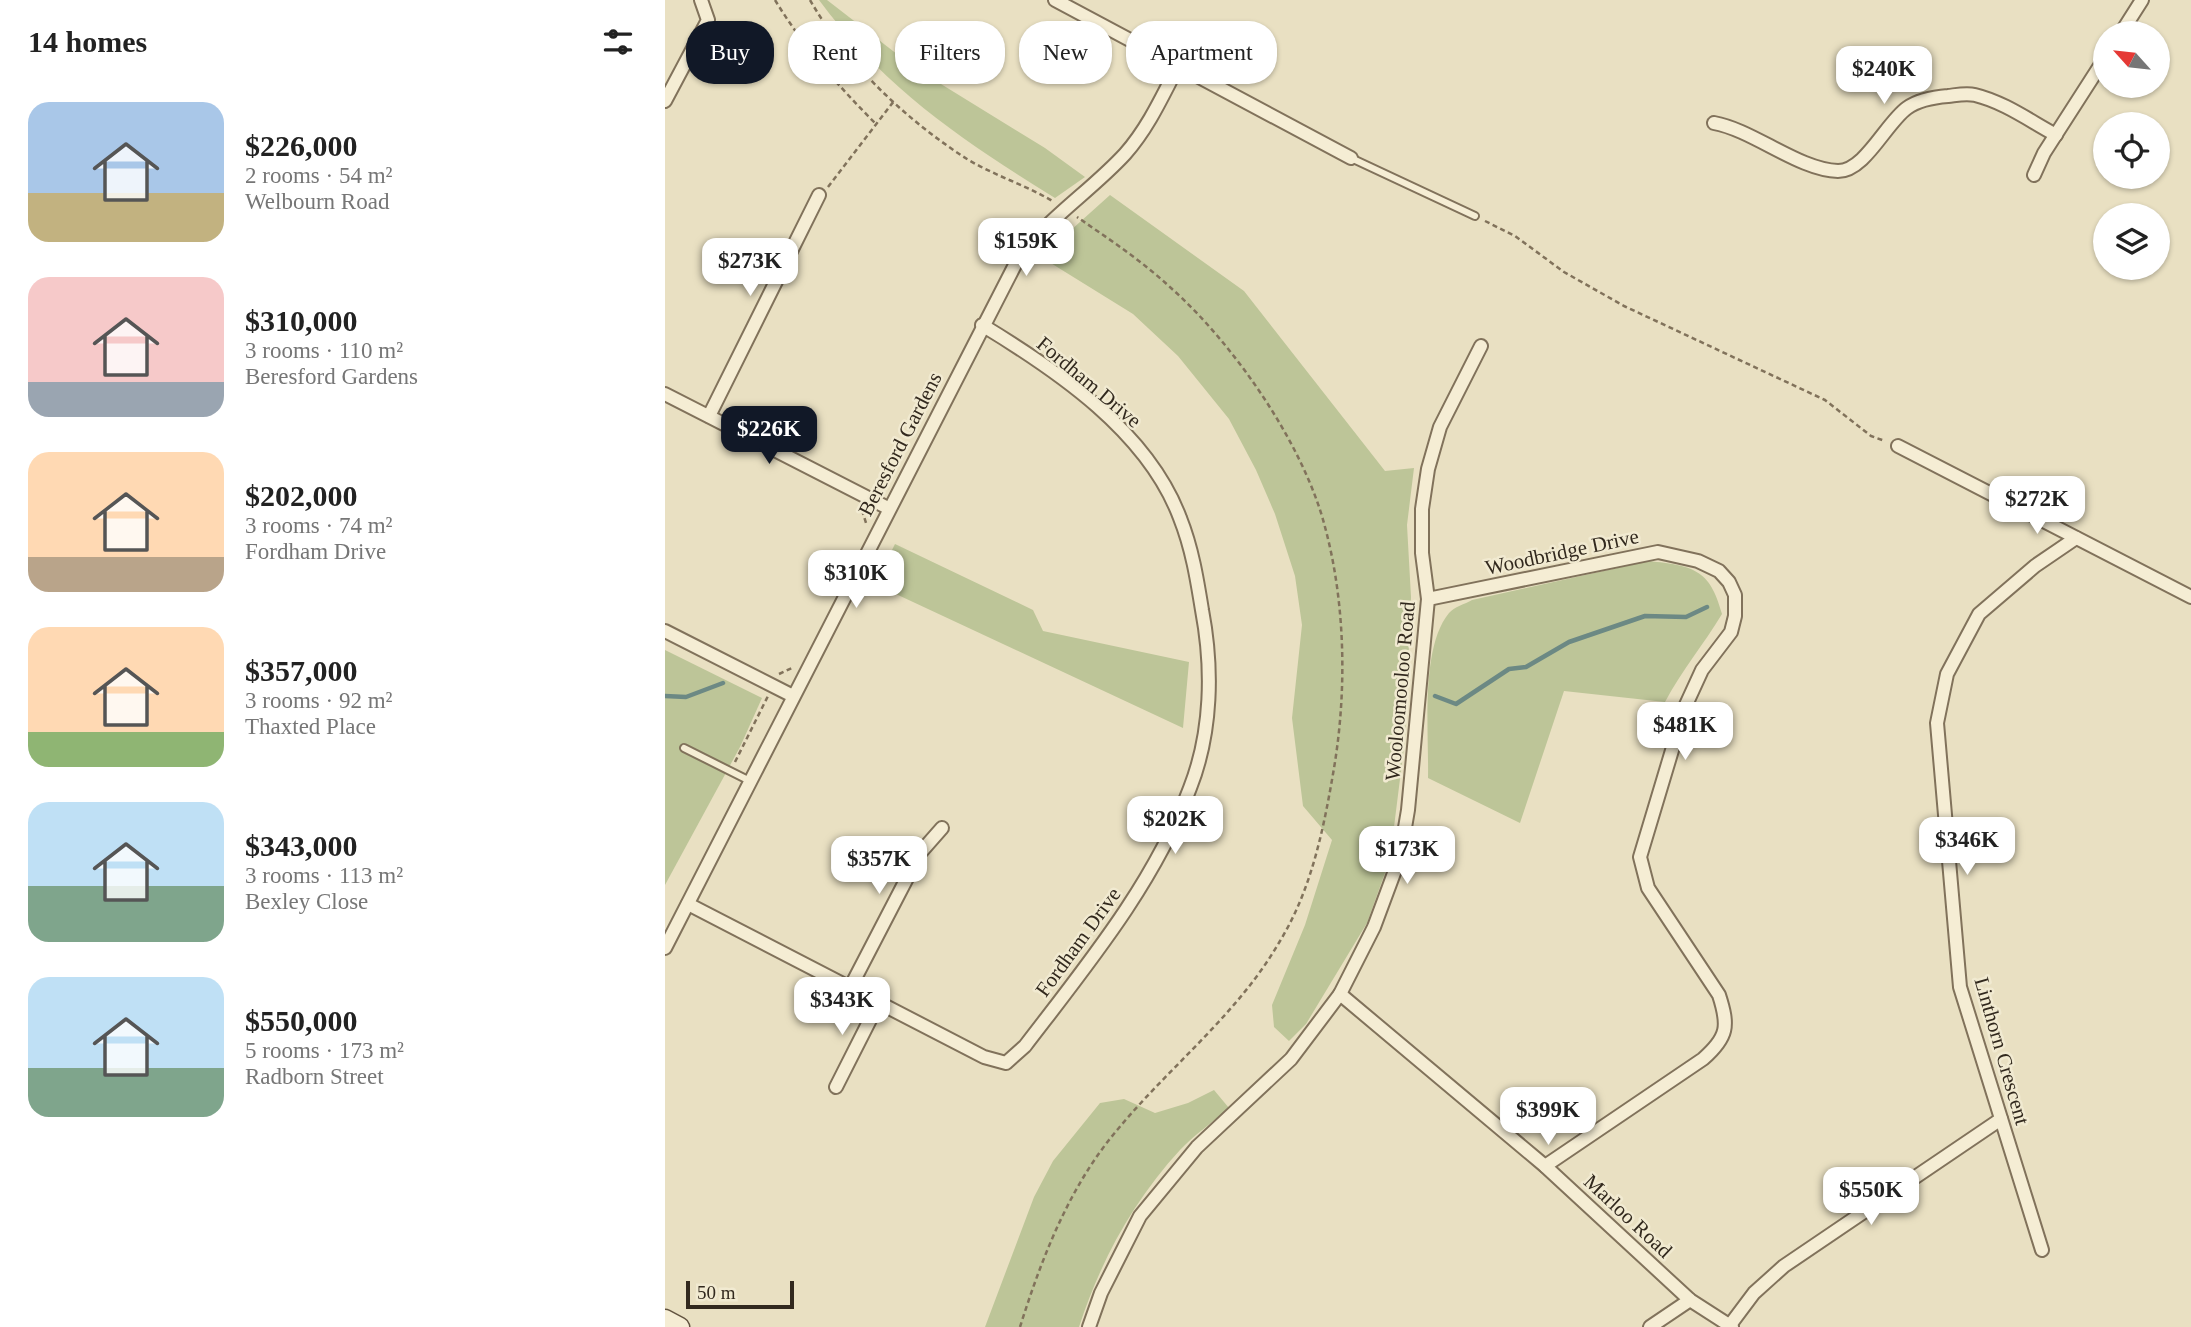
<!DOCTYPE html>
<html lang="en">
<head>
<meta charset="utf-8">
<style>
  body { margin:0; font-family:"Times New Roman",serif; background:#f2f2f2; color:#222; height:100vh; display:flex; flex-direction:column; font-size:26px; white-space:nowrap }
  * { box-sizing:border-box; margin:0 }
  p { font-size:23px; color:#767676 }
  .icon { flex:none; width:38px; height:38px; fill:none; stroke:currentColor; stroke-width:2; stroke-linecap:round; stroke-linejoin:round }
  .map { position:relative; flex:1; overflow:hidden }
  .details { display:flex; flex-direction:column; background:#fff; width:665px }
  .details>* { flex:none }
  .banner { position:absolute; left:21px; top:21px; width:665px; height:63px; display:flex; gap:14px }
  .needle { width:46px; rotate:297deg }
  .controls { position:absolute; left:1428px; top:21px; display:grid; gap:14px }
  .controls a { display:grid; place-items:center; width:77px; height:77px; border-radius:50%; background:#fff; box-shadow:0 2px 5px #0004; font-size:35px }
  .scale { position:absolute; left:21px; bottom:18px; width:108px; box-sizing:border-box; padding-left:7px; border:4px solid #32291e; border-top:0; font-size:19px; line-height:24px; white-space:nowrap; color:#32291e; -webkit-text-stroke:5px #f1ead1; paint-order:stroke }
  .price { position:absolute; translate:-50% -60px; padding:0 16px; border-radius:14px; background:#fff; color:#222; font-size:23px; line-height:46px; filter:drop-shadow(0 2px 4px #0008) }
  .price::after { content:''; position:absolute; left:50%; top:42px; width:21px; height:16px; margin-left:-10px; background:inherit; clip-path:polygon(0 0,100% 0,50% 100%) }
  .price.current { background:#111827; color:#fff }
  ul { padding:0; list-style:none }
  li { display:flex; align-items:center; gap:21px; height:175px; padding:0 28px }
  li span { display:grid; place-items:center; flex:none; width:196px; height:140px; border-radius:21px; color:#555 }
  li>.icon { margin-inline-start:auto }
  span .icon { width:84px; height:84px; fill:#fffc; stroke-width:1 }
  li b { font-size:30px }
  h2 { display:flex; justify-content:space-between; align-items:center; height:84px; padding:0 28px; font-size:30px }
  .tag { padding:0 24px; border-radius:28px; background:#fff; box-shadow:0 2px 5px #0004; font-size:24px; line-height:63px }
  .tag.current { background:#111827; color:#fff }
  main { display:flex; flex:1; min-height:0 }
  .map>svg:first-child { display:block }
  .green { fill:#bdc598 }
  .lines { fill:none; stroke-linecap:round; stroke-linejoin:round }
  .stream { stroke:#6c8984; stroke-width:4.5 }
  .lane-casing { stroke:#81725b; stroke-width:10 }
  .street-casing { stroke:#81725b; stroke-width:16 }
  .secondary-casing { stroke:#62533f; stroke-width:21 }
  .path { stroke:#81725b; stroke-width:2.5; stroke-dasharray:5 3.5; stroke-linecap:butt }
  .lane { stroke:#f5edd4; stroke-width:6 }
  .street { stroke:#f5edd4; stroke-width:12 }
  .secondary { stroke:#f5edd4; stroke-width:18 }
  .labels { text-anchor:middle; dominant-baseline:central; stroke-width:5; stroke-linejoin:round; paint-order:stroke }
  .street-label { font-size:21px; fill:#32291e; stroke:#f1ead1 }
</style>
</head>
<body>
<main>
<section class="details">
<h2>14 homes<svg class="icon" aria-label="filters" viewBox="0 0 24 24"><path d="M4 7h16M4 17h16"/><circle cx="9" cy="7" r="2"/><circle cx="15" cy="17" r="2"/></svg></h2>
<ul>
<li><span style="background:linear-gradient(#a9c7e8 65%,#c2b280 0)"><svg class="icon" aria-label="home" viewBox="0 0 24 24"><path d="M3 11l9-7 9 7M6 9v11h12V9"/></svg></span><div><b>$226,000</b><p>2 rooms · 54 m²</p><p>Welbourn Road</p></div></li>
<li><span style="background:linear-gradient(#f6c9c9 75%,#9aa5b1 0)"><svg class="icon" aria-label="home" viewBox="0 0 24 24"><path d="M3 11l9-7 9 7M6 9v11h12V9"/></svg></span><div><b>$310,000</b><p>3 rooms · 110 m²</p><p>Beresford Gardens</p></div></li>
<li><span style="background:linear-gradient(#ffd9b3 75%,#b9a48a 0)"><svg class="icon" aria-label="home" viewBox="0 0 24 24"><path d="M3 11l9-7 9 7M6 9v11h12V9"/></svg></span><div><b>$202,000</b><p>3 rooms · 74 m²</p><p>Fordham Drive</p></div></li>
<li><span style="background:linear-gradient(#ffd9b3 75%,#8fb573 0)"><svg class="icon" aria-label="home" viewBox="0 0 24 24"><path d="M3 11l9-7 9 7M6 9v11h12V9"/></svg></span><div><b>$357,000</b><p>3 rooms · 92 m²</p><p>Thaxted Place</p></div></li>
<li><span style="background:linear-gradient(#bfe0f5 60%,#7fa58c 0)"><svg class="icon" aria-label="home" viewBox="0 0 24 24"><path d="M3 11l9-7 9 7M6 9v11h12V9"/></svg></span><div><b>$343,000</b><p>3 rooms · 113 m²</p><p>Bexley Close</p></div></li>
<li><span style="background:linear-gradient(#bfe0f5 65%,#7fa58c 0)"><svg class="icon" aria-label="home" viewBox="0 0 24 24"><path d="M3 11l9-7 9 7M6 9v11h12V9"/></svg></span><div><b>$550,000</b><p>5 rooms · 173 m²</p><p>Radborn Street</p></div></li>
</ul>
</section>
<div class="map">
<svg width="1526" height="1327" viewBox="0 0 1526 1327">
  <rect width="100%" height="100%" fill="#e9e0c2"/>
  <!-- green -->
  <g class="green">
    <path d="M154,0h8l88,68 130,80 40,29 -30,21c-92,-57 -171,-110 -236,-198z"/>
    <polygon points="445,195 579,291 720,471 749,468 742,525 746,597 740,739 725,859 702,923 641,1024 624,1041 609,1027 607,1005 640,925 667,840 638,806 627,718 637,625 630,576 610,514 591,470 564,419 513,356 468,314 376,257"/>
    <polygon points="230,544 368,610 378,631 524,662 518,728 218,588 204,596"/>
    <path d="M984,561c43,5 61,7 73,53 -18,30 -40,56 -57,88l-101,-11 -44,132 -92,-45c1,-45 -8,-130 21,-165 5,-6 16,-9 23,-13z"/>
    <polygon points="0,650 97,698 75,747 0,885"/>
    <path d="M549,1090l15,18c-16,14 -35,27 -49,42 -47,51 -80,112 -101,177h-94l49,-130 19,-36 47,-58 24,-4 31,14 33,-10z"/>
  </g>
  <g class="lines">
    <!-- stream -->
    <g class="stream">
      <polyline points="0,696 21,697 58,683"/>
      <polyline points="770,696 791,704 844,669 861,667 904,642 980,616 1021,617 1042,607"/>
    </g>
    <defs>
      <g id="lane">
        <polyline points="686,158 810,216"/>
        <polyline points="19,748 85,781"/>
      </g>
      <g id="street">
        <polyline points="390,0 686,158"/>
        <polyline points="1456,33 1477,0"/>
        <polyline points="0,101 43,20 36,0"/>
        <path d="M1049,123c39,7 85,47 124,48 27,0 48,-48 69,-63 11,-8 28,-11 41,-12 9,-1 18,-3 27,-1 29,7 55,26 81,40"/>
        <polyline points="1369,175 1379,153 1440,58"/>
        <polyline points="0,394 223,508"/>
        <polyline points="44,416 154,195"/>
        <polyline points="1233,446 1526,597"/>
        <path d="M763,599l230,-47 40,9 21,10 10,11 6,13v21l-4,16 -29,38 -17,37 -45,150 8,31 71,107c10,31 9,42 -16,64l-158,107"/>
        <polyline points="0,631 128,696"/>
        <path d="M23,904l296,153 22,6 19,-17c62,-81 129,-162 165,-258 22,-56 23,-120 12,-178 -5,-31 -10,-62 -22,-92 -32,-86 -122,-147 -198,-193"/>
        <path d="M0,948l352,-687c29,-42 73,-69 108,-107 23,-26 37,-57 53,-88"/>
        <polyline points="185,988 255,853 277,828"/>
        <polyline points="675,994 880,1166 1025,1300 1067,1327"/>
        <polyline points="171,1087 214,1002"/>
        <polyline points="1377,1250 1295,987 1272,723 1282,674 1314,614 1370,566 1411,538"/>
        <polyline points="1065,1325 1089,1293 1119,1266 1336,1119"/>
        <polyline points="424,1327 436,1293 475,1216 532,1147 626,1059 675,994 709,927 735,857 743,810 763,599 757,553 757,509 763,469 775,427 816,346"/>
        <polyline points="985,1327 1025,1300"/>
      </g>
      <polyline id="secondary" points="0,1319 15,1327"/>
    </defs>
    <!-- lane casing -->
    <use href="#lane" class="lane-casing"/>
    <!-- street casing -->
    <use href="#street" class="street-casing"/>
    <!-- secondary casing -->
    <use href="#secondary" class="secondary-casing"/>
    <!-- path -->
    <g class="path">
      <path d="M110,0c28,46 63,86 101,124"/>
      <path d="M145,0c36,63 96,120 157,159 28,17 59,26 87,43"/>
      <polyline points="163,187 229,101"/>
      <polyline points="820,221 850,236 899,272 959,306 1160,400 1206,436 1220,441"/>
      <polyline points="197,510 201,523"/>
      <polyline points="114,674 129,667"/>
      <polyline points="70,762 103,696"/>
      <path d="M355,1327c22,-70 50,-142 98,-198 53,-64 120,-115 162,-188 31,-51 43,-109 53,-167 14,-79 13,-169 -8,-247 -21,-82 -91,-183 -154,-239 -29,-27 -62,-49 -94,-71"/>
    </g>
    <!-- lane -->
    <use href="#lane" class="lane"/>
    <!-- street -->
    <use href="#street" class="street"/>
    <!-- secondary -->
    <use href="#secondary" class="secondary"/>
  </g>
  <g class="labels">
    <!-- street labels -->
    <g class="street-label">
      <text transform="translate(424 382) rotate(40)">Fordham Drive</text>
      <text transform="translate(235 444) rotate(-63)">Beresford Gardens</text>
      <text transform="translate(897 552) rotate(-12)">Woodbridge Drive</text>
      <text transform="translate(735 691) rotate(-85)">Wooloomooloo Road</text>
      <text transform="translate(413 942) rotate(-54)">Fordham Drive</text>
      <text transform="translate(1337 1051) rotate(74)">Linthorn Crescent</text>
      <text transform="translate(963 1216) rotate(43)">Marloo Road</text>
    </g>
  </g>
</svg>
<div class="controls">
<a><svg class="needle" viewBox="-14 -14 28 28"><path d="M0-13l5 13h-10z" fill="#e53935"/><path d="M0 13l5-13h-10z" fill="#767676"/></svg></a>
<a><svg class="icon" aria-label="locate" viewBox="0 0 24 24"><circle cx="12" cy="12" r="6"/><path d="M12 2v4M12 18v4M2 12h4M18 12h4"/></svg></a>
<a><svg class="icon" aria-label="layers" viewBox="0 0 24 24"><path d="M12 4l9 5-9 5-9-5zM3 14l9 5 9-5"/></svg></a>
</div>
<div class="scale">50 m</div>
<b class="price" style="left:1219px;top:106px">$240K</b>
<b class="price" style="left:361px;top:278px">$159K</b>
<b class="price" style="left:85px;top:298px">$273K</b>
<b class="price current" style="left:104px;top:466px">$226K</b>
<b class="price" style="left:1372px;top:536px">$272K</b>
<b class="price" style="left:191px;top:610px">$310K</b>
<b class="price" style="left:1020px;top:762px">$481K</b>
<b class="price" style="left:510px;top:856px">$202K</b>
<b class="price" style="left:1302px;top:877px">$346K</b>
<b class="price" style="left:742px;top:886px">$173K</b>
<b class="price" style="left:214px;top:896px">$357K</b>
<b class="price" style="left:177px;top:1037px">$343K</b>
<b class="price" style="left:883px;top:1147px">$399K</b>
<b class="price" style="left:1206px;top:1227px">$550K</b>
<div class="banner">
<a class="tag current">Buy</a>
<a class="tag">Rent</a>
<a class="tag">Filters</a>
<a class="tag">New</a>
<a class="tag">Apartment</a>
</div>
</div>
</main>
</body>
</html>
